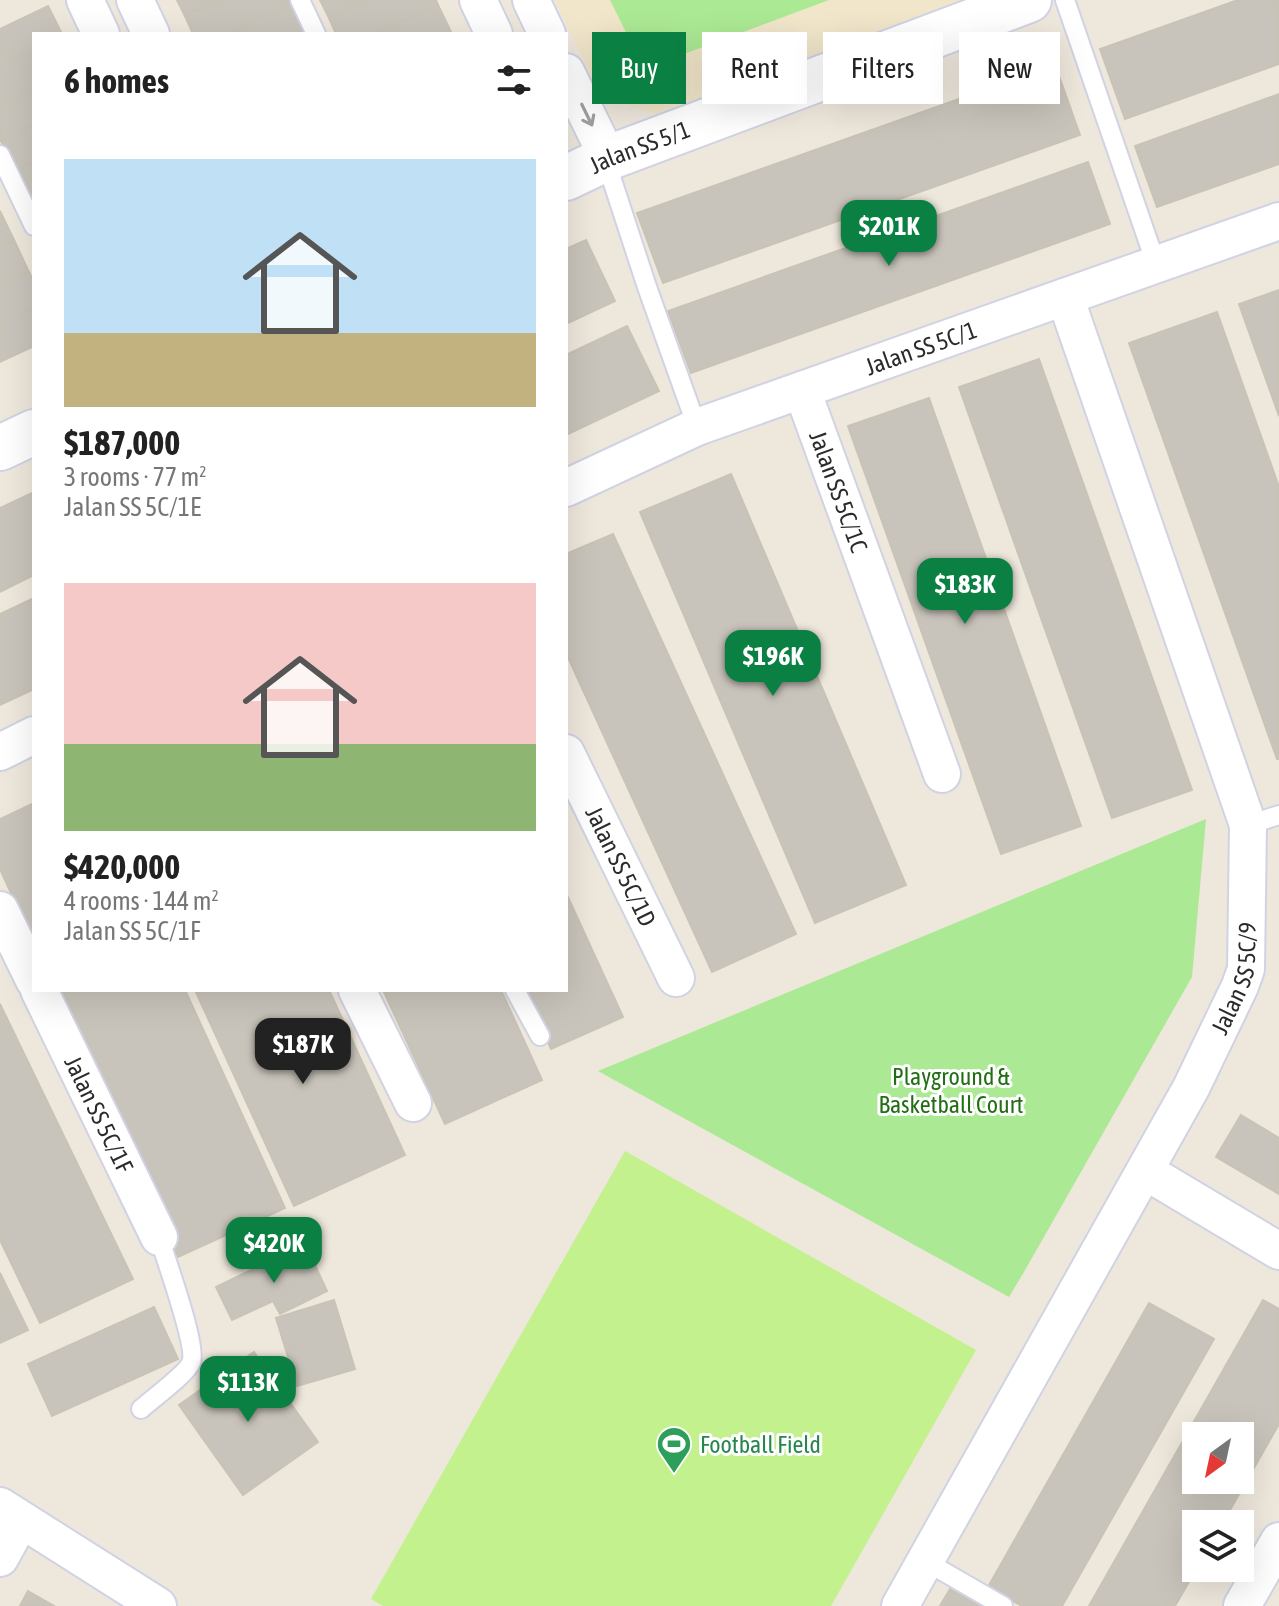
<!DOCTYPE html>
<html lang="en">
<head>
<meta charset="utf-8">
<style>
  body { margin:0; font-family:"Asap Condensed",sans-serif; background:#f2f2f2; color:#222; height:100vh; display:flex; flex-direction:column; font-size:30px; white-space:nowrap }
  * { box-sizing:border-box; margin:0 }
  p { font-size:26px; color:#767676 }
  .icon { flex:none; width:44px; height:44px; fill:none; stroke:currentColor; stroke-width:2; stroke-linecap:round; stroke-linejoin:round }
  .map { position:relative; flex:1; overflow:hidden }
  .side { position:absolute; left:32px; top:32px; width:536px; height:960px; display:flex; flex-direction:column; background:#fff; border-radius:0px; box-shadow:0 8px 32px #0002 }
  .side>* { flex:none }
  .top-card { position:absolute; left:592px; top:32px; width:566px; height:72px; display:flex; gap:16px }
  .needle { width:52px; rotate:213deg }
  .fabs { position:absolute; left:1182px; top:1422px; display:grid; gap:16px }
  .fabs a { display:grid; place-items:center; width:72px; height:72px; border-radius:0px; background:#fff; box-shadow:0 8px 32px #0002; font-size:40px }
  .price { position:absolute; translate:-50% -68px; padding:0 18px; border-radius:16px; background:#0b8043; color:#fff; font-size:26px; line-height:52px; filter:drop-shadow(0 2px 4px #0008) }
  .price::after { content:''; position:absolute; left:50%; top:48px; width:24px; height:18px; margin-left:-12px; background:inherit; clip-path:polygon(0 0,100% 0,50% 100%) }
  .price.current { background:#222; color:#fff }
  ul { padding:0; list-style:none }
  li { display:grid; align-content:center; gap:16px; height:424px; padding:0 32px }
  li span { display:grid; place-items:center; height:248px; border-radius:0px; color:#555 }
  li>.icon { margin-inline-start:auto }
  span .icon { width:144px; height:144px; fill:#fffc; stroke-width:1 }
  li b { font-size:34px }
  h2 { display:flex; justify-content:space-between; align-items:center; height:96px; padding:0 32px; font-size:34px }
  .pill { padding:0 28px; border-radius:0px; background:#fff; box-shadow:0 8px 32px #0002; font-size:28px; line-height:72px }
  .pill.current { background:#0b8043; color:#fff }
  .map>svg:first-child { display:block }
  .education { fill:#f1e6ca }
  .green { fill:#ace994 }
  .pitch { fill:#c2f18e }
  .building { fill:#c9c4bb; stroke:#c9c3b5; stroke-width:2; fill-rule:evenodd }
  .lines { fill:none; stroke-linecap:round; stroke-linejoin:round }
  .lane-casing { stroke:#d1d3e5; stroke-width:22 }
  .street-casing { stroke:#d1d3e5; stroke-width:40 }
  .secondary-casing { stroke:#d1d3e5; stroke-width:48 }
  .lane { stroke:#fff; stroke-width:18 }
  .street { stroke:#fff; stroke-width:36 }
  .secondary { stroke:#fff; stroke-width:44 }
  .oneway { stroke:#a0a0a0 }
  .labels { text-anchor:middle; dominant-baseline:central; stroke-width:6; stroke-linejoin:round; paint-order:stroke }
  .street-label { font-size:24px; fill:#2b2b2b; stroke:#fff }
  .park-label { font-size:24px; fill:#226e14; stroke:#fff }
  .leisure-label { font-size:24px; fill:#27864d; stroke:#fff; text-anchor:start }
</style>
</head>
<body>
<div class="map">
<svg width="1279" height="1606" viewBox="0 0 1279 1606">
  <rect width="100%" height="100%" fill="#eee7dc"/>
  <!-- education -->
  <polygon class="education" points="555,0 965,0 655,114 601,96"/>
  <!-- green -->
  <g class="green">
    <polygon points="610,0 829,0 644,69"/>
    <polygon points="1206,819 1192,977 1024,1272 1009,1297 598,1071"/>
  </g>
  <!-- pitch -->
  <polygon class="pitch" points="625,1151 976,1350 831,1606 383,1606 371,1599"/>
  <!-- building -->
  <g class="building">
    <polygon points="177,0 220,0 185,16"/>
    <polygon points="220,0 290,0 292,4 227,34 193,34 185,16"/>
    <polygon points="320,0 368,0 329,18"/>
    <polygon points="368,0 436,0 438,5 374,34 336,34 329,18"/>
    <polygon points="1238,0 1279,0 1279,64 1125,119 1100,49"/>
    <polygon points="292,4 306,34 227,34"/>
    <polygon points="438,5 452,34 374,34"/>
    <polygon points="48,6 62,34 34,34 34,51 0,67 0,29"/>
    <polygon points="34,51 34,88 0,105 0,67"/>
    <polygon points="1055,65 1080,135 663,283 637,213"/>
    <polygon points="34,88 34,125 1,141 0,105"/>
    <polygon points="1279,94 1279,164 1157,207 1135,146"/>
    <polygon points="34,125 34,162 16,170 1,141"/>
    <polygon points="34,162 34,199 30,201 16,170"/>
    <polygon points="1088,162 1110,224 691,373 668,311"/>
    <polygon points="0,211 14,240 0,247"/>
    <polygon points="14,240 29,272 0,285 0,247"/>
    <polygon points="586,240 615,301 566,324 566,249"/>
    <polygon points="29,272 34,282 34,308 0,324 0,285"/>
    <polygon points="1279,290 1279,416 1239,304"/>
    <polygon points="34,308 34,346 0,362 0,324"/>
    <polygon points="1217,312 1279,487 1279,759 1277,759 1129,343"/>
    <polygon points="627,326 659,391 566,435 566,355"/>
    <polygon points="1039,359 1192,790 1112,818 959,387"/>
    <polygon points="929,398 1081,826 1001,854 848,426"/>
    <polygon points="731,474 906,885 815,923 640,512"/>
    <polygon points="34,492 34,575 0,592 0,508"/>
    <polygon points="613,534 796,934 712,972 566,653 566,554"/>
    <polygon points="34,598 34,689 0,705 0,614"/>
    <polygon points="34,803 34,943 0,869 0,819"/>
    <polygon points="566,893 623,1017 551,1049 524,990 566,990"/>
    <polygon points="56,990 185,990 285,1208 178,1257"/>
    <polygon points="195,990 329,990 405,1155 294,1206"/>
    <polygon points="383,990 501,990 542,1080 445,1124"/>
    <polygon points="0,1004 133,1279 40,1323 0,1240"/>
    <polygon points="1241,1115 1279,1138 1279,1194 1216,1157"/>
    <polygon points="305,1244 327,1291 280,1314 273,1301 232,1320 216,1287"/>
    <polygon points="0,1273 28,1330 0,1343"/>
    <polygon points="334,1300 355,1369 297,1386 276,1318"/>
    <path d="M1263,1300l16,9v115l-57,100h-26l1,44 -22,38h-86zM1196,1436h44v44h-44z"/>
    <polygon points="1149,1303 1214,1339 1062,1606 1022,1606 988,1587"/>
    <polygon points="154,1307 178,1359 52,1416 28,1364"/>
    <polygon points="254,1352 318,1442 243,1495 179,1405"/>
    <polygon points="950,1589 980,1606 940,1606"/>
    <polygon points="28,1591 54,1606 20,1606"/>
  </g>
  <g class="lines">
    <defs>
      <g id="lane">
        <polyline points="300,0 316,34"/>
        <polyline points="1065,0 1156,264"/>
        <polyline points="0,155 34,226"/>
        <polyline points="608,158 612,180 647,287 697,427"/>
        <polyline points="1248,825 1279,815"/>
        <polyline points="515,990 540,1036"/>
        <path d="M141,1409c10,-9 46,-36 50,-46 7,-15 -26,-106 -32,-126"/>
        <polyline points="925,1561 1003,1606"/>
      </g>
      <g id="street">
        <polyline points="85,0 101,34"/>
        <polyline points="135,0 151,34"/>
        <polyline points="478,0 494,34"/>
        <polyline points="531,0 547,34"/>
        <polyline points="566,72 608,158"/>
        <path id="s1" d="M802,390l140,384"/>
        <path id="s2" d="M566,488l131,-61 582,-206"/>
        <polyline points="0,752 34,735"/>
        <path id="s3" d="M566,753l110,225"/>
        <polyline points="0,910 34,980"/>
        <path id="s4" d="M39,990l120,247"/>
        <polyline points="357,990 413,1103"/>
        <polyline points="1145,1171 1279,1251"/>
        <polyline points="0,1506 158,1606"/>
        <polyline points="0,1558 21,1520"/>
        <path id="s5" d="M900,1606l291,-518 49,-102 6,-17 2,-144 -183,-528"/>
        <polyline points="1242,1606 1279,1541"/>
      </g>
      <g id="secondary">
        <path id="s6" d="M566,178l42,-20 421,-158"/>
        <polyline points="0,448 34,432"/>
      </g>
    </defs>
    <!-- lane casing -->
    <use href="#lane" class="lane-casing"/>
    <!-- street casing -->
    <use href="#street" class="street-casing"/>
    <!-- secondary casing -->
    <use href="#secondary" class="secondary-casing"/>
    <!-- lane -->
    <use href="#lane" class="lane"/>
    <!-- street -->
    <use href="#street" class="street"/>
    <!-- secondary -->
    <use href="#secondary" class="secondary"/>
  </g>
  <!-- one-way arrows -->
  <defs><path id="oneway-shaft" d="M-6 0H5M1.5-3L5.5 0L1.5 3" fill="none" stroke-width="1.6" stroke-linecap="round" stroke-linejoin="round" transform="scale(2)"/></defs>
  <use class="oneway" href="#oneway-shaft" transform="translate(587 115) rotate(64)"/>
  <!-- icons -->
  <defs>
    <symbol id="stadium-pin" viewBox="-11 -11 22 30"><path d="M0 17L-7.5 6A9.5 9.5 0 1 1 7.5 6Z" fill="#2e9e5b" stroke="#fff"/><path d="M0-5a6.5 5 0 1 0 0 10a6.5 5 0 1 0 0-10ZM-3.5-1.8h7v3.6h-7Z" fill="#fff"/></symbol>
  </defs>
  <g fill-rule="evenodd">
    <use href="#stadium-pin" x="654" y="1424" width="40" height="54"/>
  </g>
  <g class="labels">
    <!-- street labels -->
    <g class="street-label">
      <text stroke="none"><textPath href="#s6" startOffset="80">Jalan SS 5/1</textPath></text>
      <text stroke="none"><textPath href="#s2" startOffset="382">Jalan SS 5C/1</textPath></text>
      <text stroke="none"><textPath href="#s1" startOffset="108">Jalan SS 5C/1C</textPath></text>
      <text stroke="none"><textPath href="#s3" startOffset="126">Jalan SS 5C/1D</textPath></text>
      <text stroke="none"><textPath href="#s5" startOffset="714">Jalan SS 5C/9</textPath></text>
      <text stroke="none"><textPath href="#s4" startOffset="138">Jalan SS 5C/1F</textPath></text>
    </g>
    <!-- park labels -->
    <g class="park-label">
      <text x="951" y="1076">Playground &amp;<tspan x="951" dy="28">Basketball Court</tspan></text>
    </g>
    <!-- leisure labels -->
    <g class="leisure-label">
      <text x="700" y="1444">Football Field</text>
    </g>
  </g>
</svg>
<div class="fabs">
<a><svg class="needle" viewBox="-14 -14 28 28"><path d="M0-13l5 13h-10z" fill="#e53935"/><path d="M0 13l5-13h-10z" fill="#767676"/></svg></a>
<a><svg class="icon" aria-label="layers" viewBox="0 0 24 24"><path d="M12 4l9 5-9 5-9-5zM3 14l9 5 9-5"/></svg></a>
</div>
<b class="price" style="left:889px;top:268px">$201K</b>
<b class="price" style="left:965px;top:626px">$183K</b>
<b class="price" style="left:773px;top:698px">$196K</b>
<b class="price current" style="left:303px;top:1086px">$187K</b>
<b class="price" style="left:274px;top:1285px">$420K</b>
<b class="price" style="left:248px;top:1424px">$113K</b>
<div class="top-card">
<a class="pill current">Buy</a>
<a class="pill">Rent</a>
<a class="pill">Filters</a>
<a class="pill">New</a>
</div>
<section class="side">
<h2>6 homes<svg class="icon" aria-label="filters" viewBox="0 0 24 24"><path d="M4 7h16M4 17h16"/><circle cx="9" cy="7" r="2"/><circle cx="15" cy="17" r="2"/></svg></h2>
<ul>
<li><span style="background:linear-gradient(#bfe0f5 70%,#c2b280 0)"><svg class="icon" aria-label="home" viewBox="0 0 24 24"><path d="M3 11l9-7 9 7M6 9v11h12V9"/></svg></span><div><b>$187,000</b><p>3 rooms · 77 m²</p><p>Jalan SS 5C/1E</p></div></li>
<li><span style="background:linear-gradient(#f6c9c9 65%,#8fb573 0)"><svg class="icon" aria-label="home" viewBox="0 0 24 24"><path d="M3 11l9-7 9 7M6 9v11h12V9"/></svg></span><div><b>$420,000</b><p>4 rooms · 144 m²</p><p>Jalan SS 5C/1F</p></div></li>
</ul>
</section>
</div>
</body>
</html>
